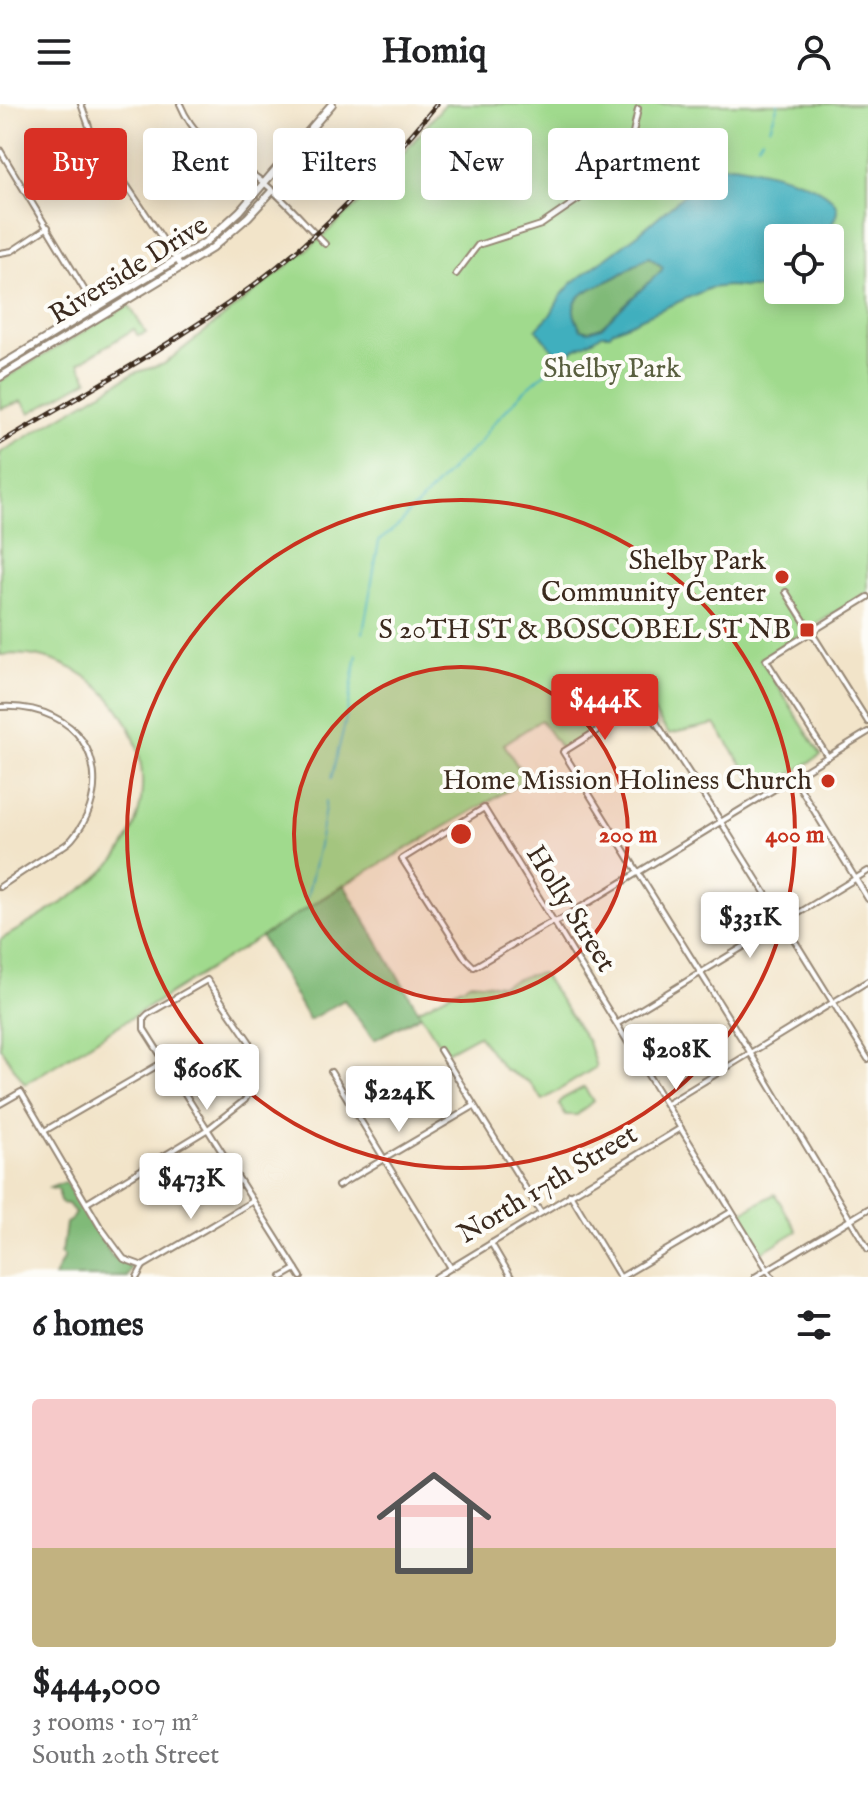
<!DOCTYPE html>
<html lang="en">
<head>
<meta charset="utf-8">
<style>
  body { margin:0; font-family:"IM FELL English",serif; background:#f6f6f6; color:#202124; height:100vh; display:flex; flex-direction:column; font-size:30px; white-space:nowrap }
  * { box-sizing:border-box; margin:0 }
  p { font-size:26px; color:#757577 }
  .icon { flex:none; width:44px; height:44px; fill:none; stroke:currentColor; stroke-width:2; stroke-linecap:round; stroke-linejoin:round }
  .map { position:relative; height:1173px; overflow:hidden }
  .drawer { display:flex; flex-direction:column; background:#fff; flex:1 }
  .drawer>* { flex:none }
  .guide { position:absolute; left:24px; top:24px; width:820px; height:72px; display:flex; gap:16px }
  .tools { position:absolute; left:764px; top:120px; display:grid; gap:16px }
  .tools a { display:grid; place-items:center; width:80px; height:80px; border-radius:8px; background:#fff; box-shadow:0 4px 20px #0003; font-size:40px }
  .price { position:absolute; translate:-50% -68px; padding:0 18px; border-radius:8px; background:#fff; color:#222; font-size:26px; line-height:52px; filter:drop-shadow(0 2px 4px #0008) }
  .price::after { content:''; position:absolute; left:50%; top:48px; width:24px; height:18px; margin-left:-12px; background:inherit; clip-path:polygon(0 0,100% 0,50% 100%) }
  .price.active { background:#d93025; color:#fff }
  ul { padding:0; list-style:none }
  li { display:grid; align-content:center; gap:16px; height:424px; padding:0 32px }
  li+li { border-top:2px solid #e0e0e0 }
  li span { display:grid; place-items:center; height:248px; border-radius:8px; color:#555 }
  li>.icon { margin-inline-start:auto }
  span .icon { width:144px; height:144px; fill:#fffc; stroke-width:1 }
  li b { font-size:34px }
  h2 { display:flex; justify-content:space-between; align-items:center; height:96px; padding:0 32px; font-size:34px }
  .tag { padding:0 28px; border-radius:8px; background:#fff; box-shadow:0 4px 20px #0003; font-size:28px; line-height:72px }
  .tag.active { background:#d93025; color:#fff }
  header { display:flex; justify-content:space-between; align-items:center; height:104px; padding:0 32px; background:#fff; font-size:36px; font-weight:700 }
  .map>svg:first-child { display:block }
  .green { fill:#a0da8d; stroke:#6e8256; stroke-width:2; fill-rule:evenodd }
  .forest { fill:#80ba78; stroke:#5e724b; stroke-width:2 }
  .water { fill:#41afbe; stroke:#3e6c6e; stroke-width:2; fill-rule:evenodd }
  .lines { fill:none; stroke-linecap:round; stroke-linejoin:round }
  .stream { stroke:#41afbe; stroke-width:2 }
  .street-casing { stroke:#968774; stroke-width:8 }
  .secondary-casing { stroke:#968774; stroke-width:10 }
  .street { stroke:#fff; stroke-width:4 }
  .secondary { stroke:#fff; stroke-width:6 }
  .rail-casing { stroke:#3b2a1e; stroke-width:5 }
  .rail { stroke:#fdfcf7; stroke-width:2; stroke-dasharray:6; stroke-linecap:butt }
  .ring { fill:none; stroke:#c8321e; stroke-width:4 }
  .poi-dot { fill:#c8321e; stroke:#fdfcf7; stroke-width:3 }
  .labels { text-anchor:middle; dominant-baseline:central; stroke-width:8; stroke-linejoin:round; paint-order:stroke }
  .street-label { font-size:28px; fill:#3b2a1e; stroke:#fdfcf7 }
  .park-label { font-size:28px; fill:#595f3f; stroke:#fdfcf7 }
  .poi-label { font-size:28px; fill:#3b2a1e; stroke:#fdfcf7; text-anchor:end }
  .centre { fill:#c8321e; stroke:#fdfcf7; stroke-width:4 }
  .ring-label { font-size:24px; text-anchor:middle; font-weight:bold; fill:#c8321e; stroke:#fdfcf7; stroke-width:8; stroke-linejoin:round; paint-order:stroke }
</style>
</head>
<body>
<header><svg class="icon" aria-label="menu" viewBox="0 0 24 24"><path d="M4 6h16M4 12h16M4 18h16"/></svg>Homiq<svg class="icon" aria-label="person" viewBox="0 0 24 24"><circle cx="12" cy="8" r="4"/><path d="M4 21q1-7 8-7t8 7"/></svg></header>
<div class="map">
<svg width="868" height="1173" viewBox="0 0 868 1173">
  <rect width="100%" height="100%" fill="#fdfcf7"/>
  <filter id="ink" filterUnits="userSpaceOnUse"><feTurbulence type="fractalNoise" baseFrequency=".0125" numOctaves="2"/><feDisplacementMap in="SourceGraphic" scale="16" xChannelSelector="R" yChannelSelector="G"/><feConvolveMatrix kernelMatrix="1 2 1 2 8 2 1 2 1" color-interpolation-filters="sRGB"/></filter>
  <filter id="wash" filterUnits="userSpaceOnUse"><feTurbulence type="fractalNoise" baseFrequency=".006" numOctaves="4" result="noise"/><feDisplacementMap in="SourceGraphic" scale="32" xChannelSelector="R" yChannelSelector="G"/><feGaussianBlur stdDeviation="1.8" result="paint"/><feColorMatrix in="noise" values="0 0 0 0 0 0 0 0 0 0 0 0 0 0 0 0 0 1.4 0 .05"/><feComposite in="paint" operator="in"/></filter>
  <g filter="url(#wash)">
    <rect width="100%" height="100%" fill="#f2e4c9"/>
    <!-- green -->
    <g class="green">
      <path d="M445,0h423v488l-107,67 60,96 -60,38 -46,-69 -46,10 -25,-36 -82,52 -21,-30 -37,24 22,36 -182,105 -319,199 -25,-37v-107c38,-23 98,-53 122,-90 58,-91 -17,-205 -122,-195v-202l134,-80 30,-9 144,-115 59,-53zM778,134h52v52h-52z"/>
      <polygon points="129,201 146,229 138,232 134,225 79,259 88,276 30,309 22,297 0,305 0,277"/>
      <polygon points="542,869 588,938 596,963 543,996 529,978 504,965 478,931 445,949 418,906 471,878 502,881 525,872"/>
      <polygon points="584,983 593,997 577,1011 566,1011 559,1001 562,995"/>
      <polygon points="775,1090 797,1127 762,1148 739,1110"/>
    </g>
    <!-- forest -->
    <g class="forest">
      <path d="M649,153l14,11 -2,3 -60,56 -12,4 -8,-2c-22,-34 10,-39 35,-52 11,-6 22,-15 33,-20z"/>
      <polygon points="344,781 421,911 374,936 344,896 309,916 261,833"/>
      <polygon points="65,1078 112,1152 131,1164 127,1173 54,1173 64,1153 60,1150 63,1142 66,1119 71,1116 75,1109 68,1100 61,1099 59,1095 59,1086 50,1084"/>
    </g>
    <!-- water -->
    <path class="water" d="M731,61c21,2 106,19 106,45 0,9 -9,20 -13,28h-46v50l-11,1 -39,-3 -18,2 -98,43 -2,3h-8c-10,8 -14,8 -25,14 -8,4 -9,8 -18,9l-23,-28 15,-15 9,-17 12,-14 66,-49 75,-64 7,-4zM649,153l14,10 -2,4 -60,56 -12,4 -8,-2c-22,-34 11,-39 35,-52 11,-6 21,-15 33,-20z"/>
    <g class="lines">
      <!-- stream -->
      <g class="stream">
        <polyline points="770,24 778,0"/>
        <polyline points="758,40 762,34"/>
        <polyline points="363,529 379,437 401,419 409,408 417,402 455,361 478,341 491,322 524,287 554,261 560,253"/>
        <polyline points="331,675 345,619 357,551"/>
        <polyline points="307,793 319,741 326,697"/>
      </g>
    </g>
  </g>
  <g filter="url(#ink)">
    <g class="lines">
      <defs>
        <g id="street">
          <polyline points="81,0 91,28 182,164"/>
          <path d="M180,0c18,43 50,52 84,79 22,18 41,41 61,61"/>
          <polyline points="0,46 96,205"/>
          <polyline points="0,149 12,147 48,123"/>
          <polyline points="456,170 478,141 541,121 614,71 628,53 638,5"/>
          <polyline points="786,488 868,618"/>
          <path d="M0,603c18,-1 38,2 54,10 49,23 51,84 18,122 -6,7 -17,12 -25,17 -16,10 -31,20 -47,31"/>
          <polyline points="828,653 766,556 868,493"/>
          <polyline points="794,674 868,795"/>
          <polyline points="618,919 868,767"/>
          <polyline points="440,946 541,1109"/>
          <polyline points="868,955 718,713 652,612 643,603 635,603 563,648 748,945 868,1145"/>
          <polyline points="331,968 451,1164"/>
          <polyline points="0,1000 21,988 99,1121 124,1155 143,1162 137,1173"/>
          <polyline points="667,1000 868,877"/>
          <polyline points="46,1026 165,957"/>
          <polyline points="338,1082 474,1002"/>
          <polyline points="570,1090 620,1173"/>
          <polyline points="87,1099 208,1025 245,996 252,982 249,937 207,876 148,910 144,914 144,925 301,1173"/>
          <polyline points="491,1139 511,1173"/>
          <polyline points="143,1162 253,1097"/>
          <polyline points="282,1173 296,1165"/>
          <polyline points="436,1173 681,1024"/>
          <polyline points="621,1173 731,1108"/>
          <polyline points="755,1173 868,1105"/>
          <polyline points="772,1173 484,704 402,755 465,854 474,863 548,820 560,816 868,628"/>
        </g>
        <g id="secondary">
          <polyline points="0,262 207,137 240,107 332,0"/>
          <polyline points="0,273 211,145 248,113 272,87"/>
        </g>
      </defs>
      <!-- street casing -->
      <use href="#street" class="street-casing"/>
      <!-- secondary casing -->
      <use href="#secondary" class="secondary-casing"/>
      <!-- street -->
      <use href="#street" class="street"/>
      <!-- secondary -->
      <use href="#secondary" class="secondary"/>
      <defs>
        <path id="rail" d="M0,339c84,-50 171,-97 250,-155 71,-53 132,-116 187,-184"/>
      </defs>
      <!-- rail casing -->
      <use href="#rail" class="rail-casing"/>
      <!-- rail -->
      <use href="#rail" class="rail"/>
    </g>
  </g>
  <!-- distance rings -->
  <circle cx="461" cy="730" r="167" fill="#c8321e" fill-opacity=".12"/>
  <g class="ring">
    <circle cx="461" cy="730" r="167"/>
    <circle cx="461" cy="730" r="334"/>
  </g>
  <!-- markers -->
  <g class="poi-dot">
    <circle cx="782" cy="473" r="8"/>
    <rect x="799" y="518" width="16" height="16" rx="4"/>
    <circle cx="828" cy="677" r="8"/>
  </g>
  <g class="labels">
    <!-- street labels -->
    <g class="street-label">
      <text transform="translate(129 167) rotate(-32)">Riverside Drive</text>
      <text transform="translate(570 805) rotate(58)">Holly Street</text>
      <text transform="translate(548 1081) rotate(-31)">North 17th Street</text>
    </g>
    <!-- park labels -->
    <g class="park-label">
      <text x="612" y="265">Shelby Park</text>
    </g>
    <!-- poi labels -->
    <g class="poi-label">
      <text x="766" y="457">Shelby Park<tspan x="766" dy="32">Community Center</tspan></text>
      <text x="791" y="526">S 20TH ST &amp; BOSCOBEL ST NB</text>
      <text x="812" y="677">Home Mission Holiness Church</text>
    </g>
  </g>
  <circle cx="461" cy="730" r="12" class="centre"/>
  <g class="ring-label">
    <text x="628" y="738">200 m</text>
    <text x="795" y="738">400 m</text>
  </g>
</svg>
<div class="tools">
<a><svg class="icon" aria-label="locate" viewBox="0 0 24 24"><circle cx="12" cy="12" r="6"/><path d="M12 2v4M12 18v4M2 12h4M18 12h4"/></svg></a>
</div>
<b class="price active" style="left:605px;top:638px">$444K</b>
<b class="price" style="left:750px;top:856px">$331K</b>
<b class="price" style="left:676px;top:988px">$208K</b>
<b class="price" style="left:207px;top:1008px">$606K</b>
<b class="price" style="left:399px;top:1030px">$224K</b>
<b class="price" style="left:191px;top:1117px">$473K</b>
<div class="guide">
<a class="tag active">Buy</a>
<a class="tag">Rent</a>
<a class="tag">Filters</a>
<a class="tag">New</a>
<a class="tag">Apartment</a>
</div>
</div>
<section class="drawer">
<h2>6 homes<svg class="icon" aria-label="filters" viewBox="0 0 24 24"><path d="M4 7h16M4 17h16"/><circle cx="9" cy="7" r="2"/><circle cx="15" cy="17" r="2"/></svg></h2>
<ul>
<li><span style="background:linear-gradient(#f6c9c9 60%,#c2b280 0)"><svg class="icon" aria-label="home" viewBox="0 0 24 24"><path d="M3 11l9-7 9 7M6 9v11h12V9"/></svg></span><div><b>$444,000</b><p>3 rooms · 107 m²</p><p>South 20th Street</p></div></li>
</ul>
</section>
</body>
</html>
